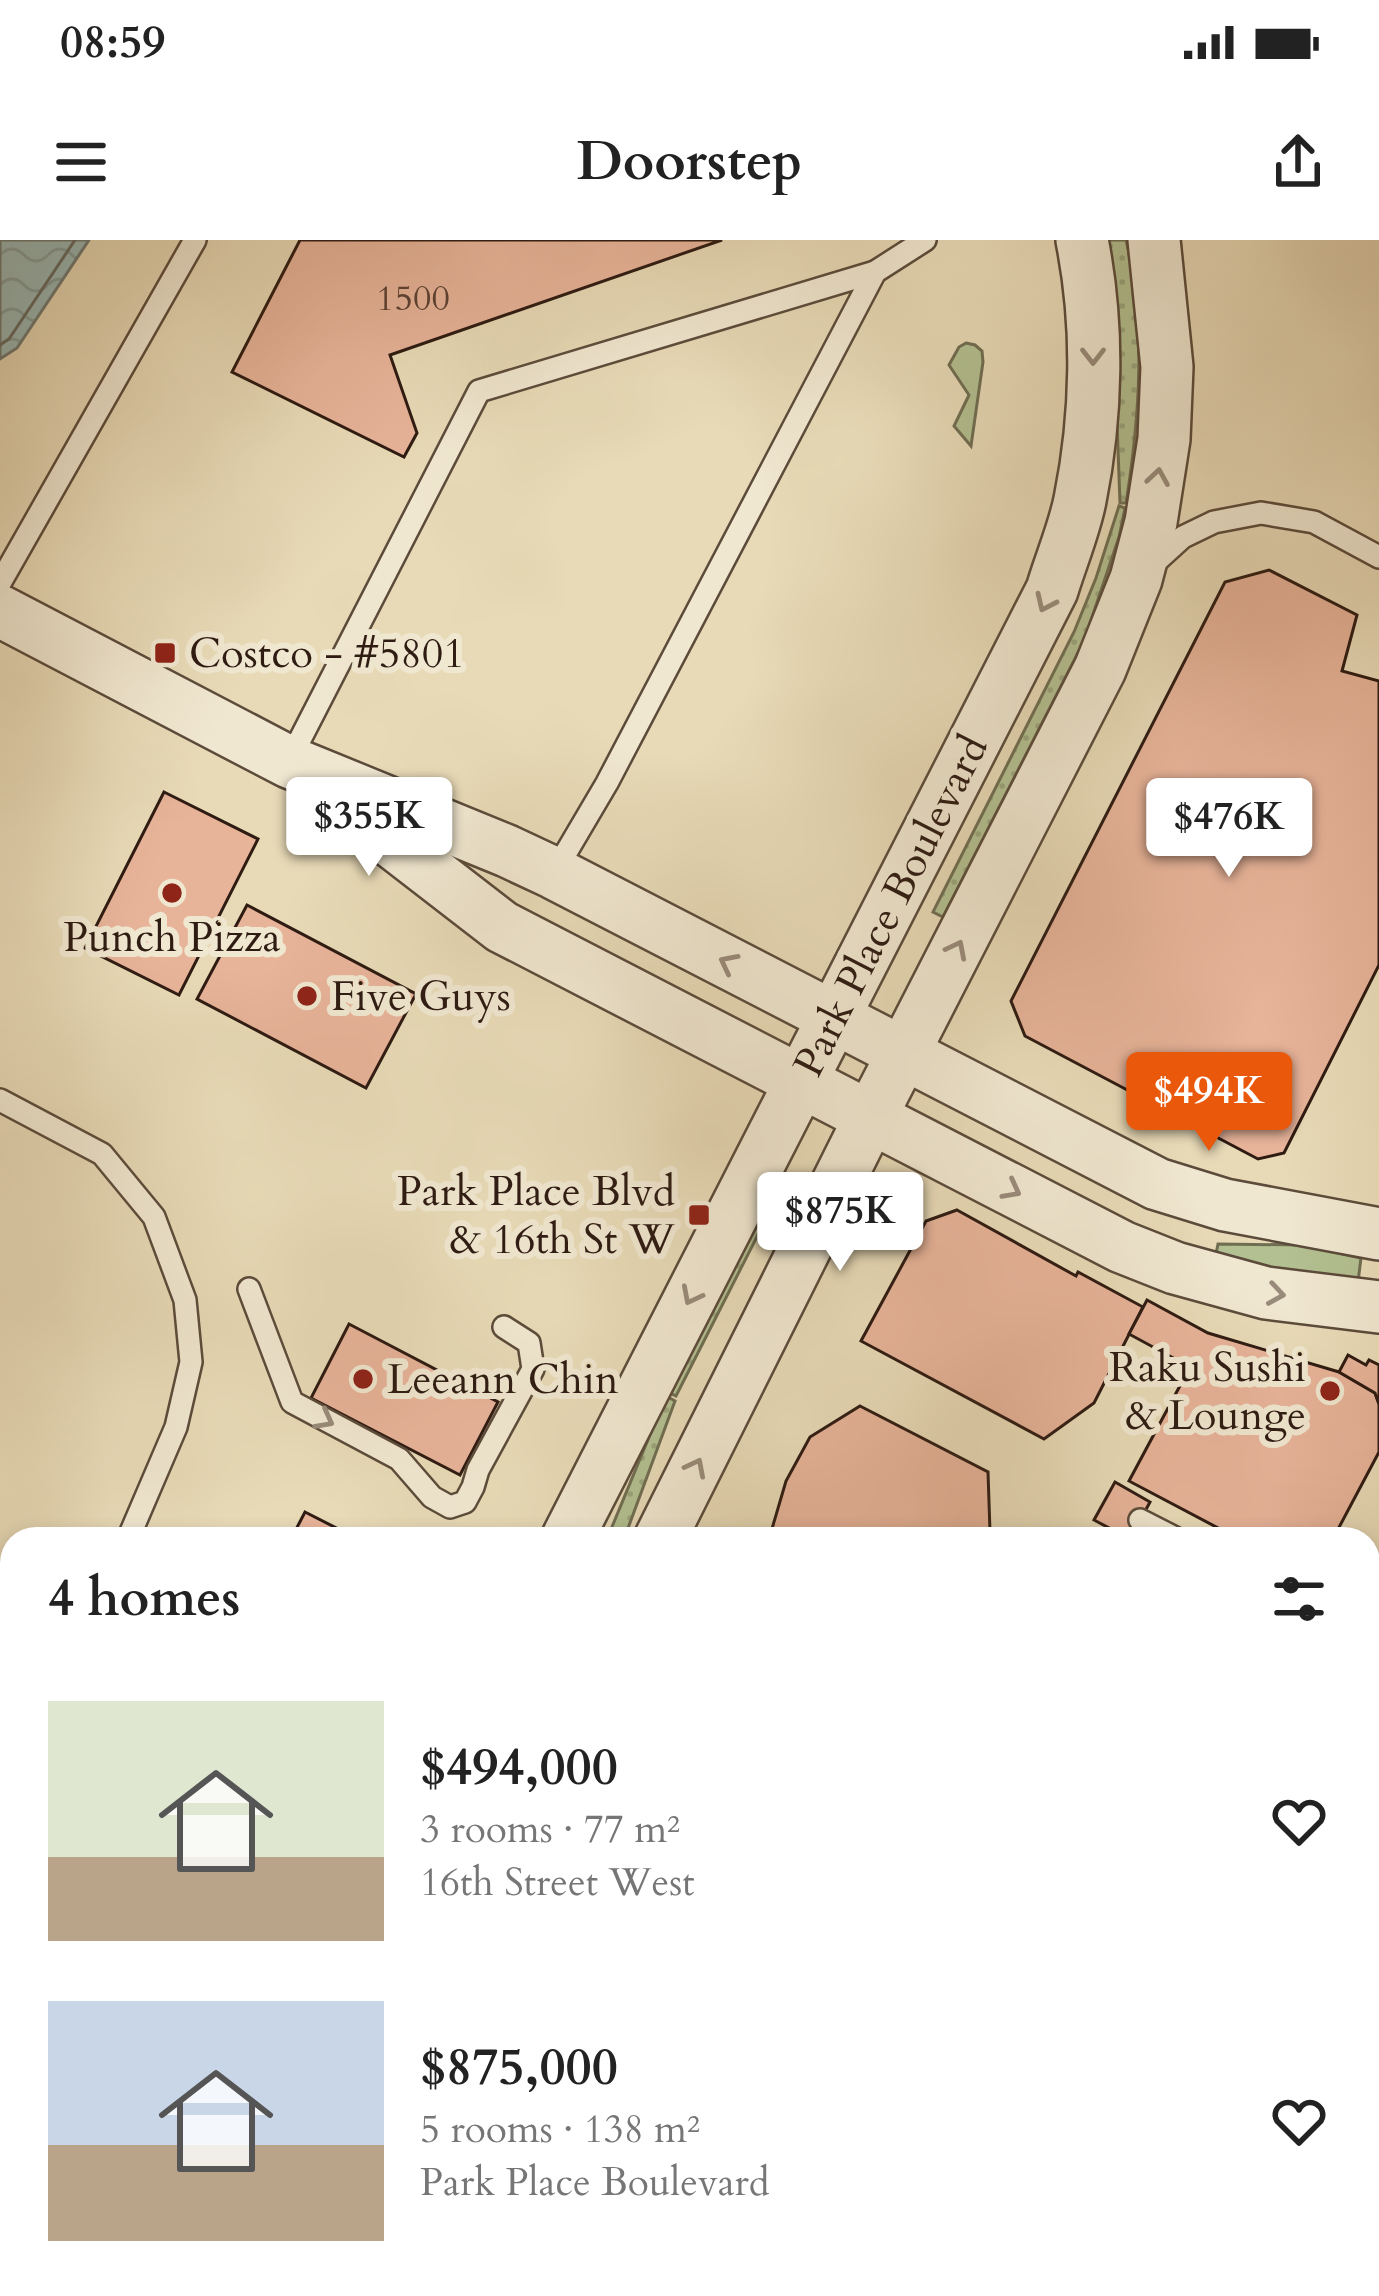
<!DOCTYPE html>
<html lang="en">
<head>
<meta charset="utf-8">
<style>
  body { margin:0; font-family:Cardo,serif; background:#f6f6f6; color:#222; height:100vh; display:flex; flex-direction:column; font-size:45px; white-space:nowrap }
  * { box-sizing:border-box; margin:0 }
  p { font-size:39px; color:#767676 }
  .icon { flex:none; width:66px; height:66px; fill:none; stroke:currentColor; stroke-width:2; stroke-linecap:round; stroke-linejoin:round }
  .map { position:relative; flex:1; overflow:hidden }
  .panel { position:absolute; left:0px; top:1287px; width:1380px; height:771px; display:flex; flex-direction:column; background:#fff; border-radius:36px 36px 0 0; box-shadow:0 6px 18px #0003 }
  .panel>* { flex:none }
  .price { position:absolute; translate:-50% -102px; padding:0 27px; border-radius:12px; background:#fff; color:#222; font-size:39px; line-height:78px; filter:drop-shadow(0 3px 6px #0008) }
  .price::after { content:''; position:absolute; left:50%; top:72px; width:36px; height:27px; margin-left:-18px; background:inherit; clip-path:polygon(0 0,100% 0,50% 100%) }
  .price.current { background:#ea580c; color:#fff }
  ul { padding:0; list-style:none }
  li { display:flex; align-items:center; gap:36px; height:300px; padding:0 48px }
  li span { display:grid; place-items:center; flex:none; width:336px; height:240px; border-radius:0px; color:#555 }
  li>.icon { margin-inline-start:auto }
  span .icon { width:144px; height:144px; fill:#fffc; stroke-width:1 }
  li b { font-size:51px }
  h2 { display:flex; justify-content:space-between; align-items:center; height:144px; padding:0 48px; font-size:51px }
  .status { display:flex; justify-content:space-between; align-items:center; height:84px; padding:0 60px; background:#fff; direction:ltr }
  .status svg { height:33px; fill:currentColor }
  header { display:flex; justify-content:space-between; align-items:center; height:156px; padding:0 48px; background:#fff; font-size:54px; font-weight:600 }
  .map>svg:first-child { display:block }
  .grass { fill:#b3c091; stroke:#706e52; stroke-width:3 }
  .garden { fill:url(#garden-dots); stroke:#706e52; stroke-width:3 }
  .water { fill:url(#water-waves); stroke:#6e7a75; stroke-width:3 }
  .lines { fill:none; stroke-linecap:round; stroke-linejoin:round }
  .shore { stroke:#646a64; stroke-width:3 }
  .building { fill:#e7b399; stroke:#2e1b12; stroke-width:3 }
  .service-casing { stroke:#5c4b3b; stroke-width:26 }
  .tertiary-casing { stroke:#5c4b3b; stroke-width:56 }
  .service { stroke:#f0e7d0; stroke-width:21 }
  .tertiary { stroke:#f0e7d0; stroke-width:51 }
  .oneway { stroke:#998b7a }
  .poi-dot { fill:#8f2418; stroke:#f0e7d0; stroke-width:4.5 }
  .labels { text-anchor:middle; dominant-baseline:central; stroke-width:12; stroke-linejoin:round; paint-order:stroke }
  .number-label { font-size:36px; fill:#5c4134 }
  .poi-label { font-size:42px; fill:#2e1b12; stroke:#f0e7d0; text-anchor:start }
  .street-label { font-size:42px; fill:#2e1b12; stroke:#f0e7d0 }
</style>
</head>
<body>
<div class="status"><b>08:59</b><svg viewBox="0 0 49 12"><path d="M0 12V9h3v3zM5 12V6h3v6zM10 12V3h3v9zM15 12V0h3v12zM26 1h20v11H26zM47 4h2v5h-2z"/></svg></div>
<header><svg class="icon" aria-label="menu" viewBox="0 0 24 24"><path d="M4 6h16M4 12h16M4 18h16"/></svg>Doorstep<svg class="icon" aria-label="share" viewBox="0 0 24 24"><path d="M12 15V3M7 8l5-5 5 5M5 13v7h14v-7"/></svg></header>
<div class="map">
<svg width="1379" height="2056" viewBox="0 0 1379 2056">
  <defs>
    <pattern id="garden-dots" width="8" height="8" patternUnits="userSpaceOnUse" patternTransform="scale(3)"><rect width="8" height="8" fill="#b3c091"/><path d="M2 2h.1M6 6h.1" fill="none" stroke="#9aa47c" stroke-width="1.8" stroke-linecap="round"/></pattern>
    <pattern id="water-waves" width="16" height="10" patternUnits="userSpaceOnUse" patternTransform="scale(3)"><rect width="16" height="10" fill="#99b9b7"/><path d="M0 5q4-4 8 0t8 0" fill="none" stroke="#849e9c"/></pattern>
  </defs>
  <rect width="100%" height="100%" fill="#e8dab7"/>
  <filter id="stains"><feTurbulence type="fractalNoise" baseFrequency=".00167" numOctaves="4"/><feColorMatrix values="0 0 0 0 .2 0 0 0 0 .09 0 0 0 0 .02 0 0 0 .5 -.17"/></filter>
  <radialGradient id="worn" r=".72"><stop offset=".6" stop-color="#630" stop-opacity="0"/><stop offset="1" stop-color="#630" stop-opacity=".3"/></radialGradient>
  <!-- grass -->
  <g class="grass">
    <polygon points="966,103 975,105 982,111 983,122 971,206 954,186 969,155 949,125 959,107"/>
    <polygon points="1218,1004 1302,1005 1361,1018 1358,1042 1282,1032 1216,1014"/>
  </g>
  <!-- garden -->
  <g class="garden">
    <path d="M1108,0h18c20,86 14,176 0,263h-6l-9,-242z"/>
    <polygon points="1119,266 1125,268 1119,297 1084,401 943,677 933,672 1074,392 1096,338"/>
    <polygon points="759,971 768,975 676,1156 668,1152"/>
    <polygon points="666,1156 675,1161 624,1299 607,1299"/>
  </g>
  <!-- water -->
  <polygon class="water" points="0,0 89,0 17,108 0,119"/>
  <g class="lines">
    <!-- shore -->
    <polyline class="shore" points="0,105 9,99 75,0"/>
  </g>
  <!-- building -->
  <g class="building">
    <polygon points="300,0 722,0 390,115 417,193 404,217 232,132"/>
    <polygon points="1269,330 1357,375 1342,431 1379,441 1379,725 1284,913 1258,919 1025,796 1011,761 1225,342"/>
    <polygon points="164,552 258,599 179,755 85,708"/>
    <polygon points="247,665 416,754 366,848 197,759"/>
    <polygon points="957,970 1076,1036 1078,1032 1143,1067 1094,1163 1044,1199 861,1101 926,981"/>
    <polygon points="1147,1060 1208,1093 1339,1132 1375,1153 1379,1164 1379,1212 1336,1293 1326,1299 1239,1299 1129,1241 1190,1127 1129,1094"/>
    <polygon points="349,1084 498,1162 460,1235 311,1158"/>
    <polygon points="1348,1115 1366,1125 1369,1120 1379,1125 1379,1164 1375,1153 1339,1132"/>
    <polygon points="860,1166 988,1232 990,1292 986,1299 769,1299 786,1241 810,1197"/>
    <polygon points="1115,1242 1150,1262 1130,1299 1094,1280"/>
    <polygon points="305,1272 358,1299 291,1299"/>
    <polygon points="1371,1435 1379,1440 1379,1558 1368,1553 1368,1441"/>
    <polygon points="1368,1441 1379,1447 1379,1532 1368,1526"/>
    <polygon points="1368,1553 1379,1558 1379,1771 1368,1792"/>
    <polygon points="1379,1771 1379,2056 1228,2056 1233,2046 1368,2046 1368,1792"/>
    <polygon points="516,2046 985,2046 979,2056 535,2056"/>
    <polygon points="1173,2046 1233,2046 1228,2056 1192,2056"/>
  </g>
  <g class="lines">
    <defs>
      <g id="service">
        <polyline points="1150,327 1183,297 1214,282 1261,273 1314,282 1379,317"/>
        <polyline points="0,343 195,0"/>
        <polyline points="289,521 479,151 875,32"/>
        <polyline points="554,633 607,543 875,32 925,0"/>
        <polyline points="0,860 102,914 154,977 185,1060 191,1122 176,1187 128,1299"/>
        <polyline points="249,1049 292,1162 399,1219 432,1257 450,1267 465,1262 473,1247 478,1230 533,1129 529,1103 504,1087"/>
        <polyline points="1140,1280 1177,1299"/>
        <polyline points="1368,1352 1379,1332"/>
        <polyline points="1368,1400 1379,1406"/>
        <polyline points="0,1510 12,1497"/>
        <polyline points="0,1785 12,1802"/>
        <polyline points="0,1858 12,1865"/>
        <polyline points="0,1930 12,1942"/>
        <polyline points="1093,2046 1112,2056"/>
        <polyline points="1041,2056 1046,2046"/>
      </g>
      <g id="tertiary">
        <polyline points="0,371 289,522 507,611 554,633 1157,944 1225,965 1379,994"/>
        <polyline points="339,561 502,687 1122,1007 1175,1028 1266,1053 1379,1067"/>
        <path d="M567,1299l485,-949c9,-30 22,-60 28,-90 17,-84 19,-175 2,-260"/>
        <polyline points="660,1299 871,876 1100,429 1136,339 1151,282 1164,199 1167,127 1154,0"/>
        <polyline points="200,2046 219,2056"/>
        <polyline points="357,2046 376,2056"/>
        <polyline points="284,2056 289,2046"/>
      </g>
    </defs>
    <!-- service casing -->
    <use href="#service" class="service-casing"/>
    <!-- tertiary casing -->
    <use href="#tertiary" class="tertiary-casing"/>
    <!-- service -->
    <use href="#service" class="service"/>
    <!-- tertiary -->
    <use href="#tertiary" class="tertiary"/>
  </g>
  <!-- one-way arrows -->
  <defs><path id="oneway-chevron" d="M-2-3.5L2.5 0L-2 3.5" fill="none" stroke-width="1.6" stroke-linecap="round" stroke-linejoin="round" transform="scale(3)"/></defs>
  <g class="oneway">
    <use href="#oneway-chevron" transform="translate(1093 116) rotate(90)"/>
    <use href="#oneway-chevron" transform="translate(1158 237) rotate(-81)"/>
    <use href="#oneway-chevron" transform="translate(1045 363) rotate(115)"/>
    <use href="#oneway-chevron" transform="translate(957 709) rotate(-63)"/>
    <use href="#oneway-chevron" transform="translate(728 723) rotate(-153)"/>
    <use href="#oneway-chevron" transform="translate(1012 950) rotate(28)"/>
    <use href="#oneway-chevron" transform="translate(1276 1054) rotate(9)"/>
    <use href="#oneway-chevron" transform="translate(691 1056) rotate(117)"/>
    <use href="#oneway-chevron" transform="translate(325 1180) rotate(28)"/>
    <use href="#oneway-chevron" transform="translate(696 1227) rotate(-63)"/>
  </g>
  <!-- markers -->
  <g class="poi-dot">
    <rect x="153" y="401" width="24" height="24" rx="6"/>
    <circle cx="172" cy="653" r="12"/>
    <circle cx="307" cy="756" r="12"/>
    <rect x="687" y="963" width="24" height="24" rx="6"/>
    <circle cx="363" cy="1139" r="12"/>
    <circle cx="1330" cy="1151" r="12"/>
  </g>
  <g class="labels">
    <!-- number labels -->
    <g class="number-label">
      <text x="413" y="58">1500</text>
    </g>
    <!-- poi labels -->
    <g class="poi-label">
      <text x="189" y="413">Costco - #5801</text>
      <text x="172" y="697" text-anchor="middle">Punch Pizza</text>
      <text x="331" y="756">Five Guys</text>
      <text x="675" y="951" text-anchor="end">Park Place Blvd<tspan x="675" dy="48">&amp; 16th St W</tspan></text>
      <text x="1306" y="1127" text-anchor="end">Raku Sushi<tspan x="1306" dy="48">&amp; Lounge</tspan></text>
      <text x="387" y="1139">Leeann Chin</text>
    </g>
    <!-- street labels -->
    <g class="street-label">
      <text transform="translate(891 666) rotate(-63)">Park Place Boulevard</text>
    </g>
  </g>
  <rect width="100%" height="100%" filter="url(#stains)"/>
  <rect width="100%" height="100%" fill="url(#worn)"/>
</svg>
<b class="price" style="left:369px;top:639px">$355K</b>
<b class="price" style="left:1229px;top:640px">$476K</b>
<b class="price current" style="left:1209px;top:914px">$494K</b>
<b class="price" style="left:840px;top:1034px">$875K</b>
<section class="panel">
<h2>4 homes<svg class="icon" aria-label="filters" viewBox="0 0 24 24"><path d="M4 7h16M4 17h16"/><circle cx="9" cy="7" r="2"/><circle cx="15" cy="17" r="2"/></svg></h2>
<ul>
<li><span style="background:linear-gradient(#dfe7d0 65%,#b9a48a 0)"><svg class="icon" aria-label="home" viewBox="0 0 24 24"><path d="M3 11l9-7 9 7M6 9v11h12V9"/></svg></span><div><b>$494,000</b><p>3 rooms · 77 m²</p><p>16th Street West</p></div><svg class="icon" aria-label="heart" viewBox="0 0 24 24"><path d="M12 20l-8-8c-3-5 5-10 8-4 3-6 11-1 8 4z"/></svg></li>
<li><span style="background:linear-gradient(#c9d6e8 60%,#b9a48a 0)"><svg class="icon" aria-label="home" viewBox="0 0 24 24"><path d="M3 11l9-7 9 7M6 9v11h12V9"/></svg></span><div><b>$875,000</b><p>5 rooms · 138 m²</p><p>Park Place Boulevard</p></div><svg class="icon" aria-label="heart" viewBox="0 0 24 24"><path d="M12 20l-8-8c-3-5 5-10 8-4 3-6 11-1 8 4z"/></svg></li>
</ul>
</section>
</div>
</body>
</html>
